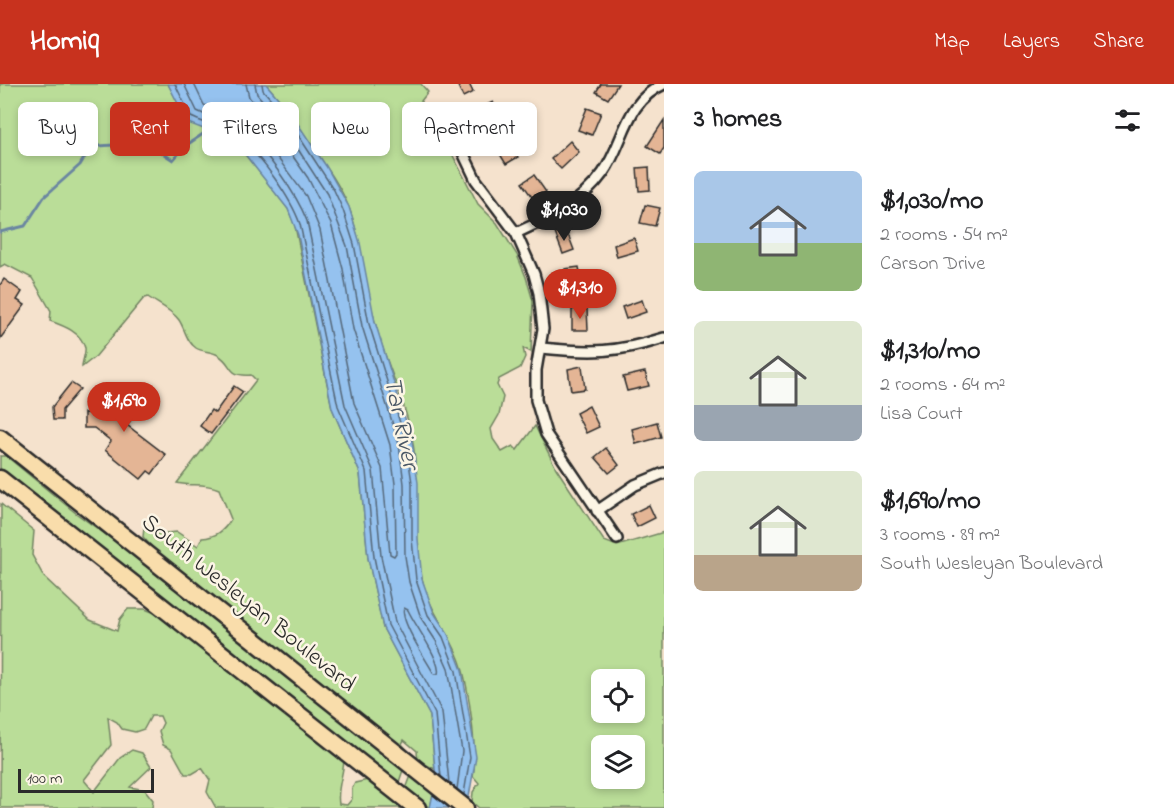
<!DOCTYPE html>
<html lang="en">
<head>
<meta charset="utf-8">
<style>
  body { margin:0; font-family:"Indie Flower",sans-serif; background:#f2f2f2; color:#202124; height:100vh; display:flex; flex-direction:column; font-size:22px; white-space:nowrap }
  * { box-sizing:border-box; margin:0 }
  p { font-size:20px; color:#757577 }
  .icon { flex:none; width:33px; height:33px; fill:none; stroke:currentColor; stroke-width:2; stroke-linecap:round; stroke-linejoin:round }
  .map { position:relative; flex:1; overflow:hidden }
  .details { display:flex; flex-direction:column; background:#fff; width:510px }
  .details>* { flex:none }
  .guide { position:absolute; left:18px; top:18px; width:555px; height:54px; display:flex; gap:12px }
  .fabs { position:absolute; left:591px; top:585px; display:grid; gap:12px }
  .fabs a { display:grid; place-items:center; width:54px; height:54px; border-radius:9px; background:#fff; box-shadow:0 3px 9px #0003; font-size:30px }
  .scale { position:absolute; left:18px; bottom:15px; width:136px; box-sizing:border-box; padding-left:6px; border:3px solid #2b2b2b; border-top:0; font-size:16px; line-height:21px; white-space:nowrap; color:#2b2b2b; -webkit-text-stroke:4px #fcf5e5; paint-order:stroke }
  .price { position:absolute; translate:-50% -51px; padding:0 14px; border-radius:21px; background:#c8321e; color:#fff; font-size:20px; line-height:39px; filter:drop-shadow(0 2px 3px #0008) }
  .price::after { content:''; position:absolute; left:50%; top:36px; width:18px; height:14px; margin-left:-9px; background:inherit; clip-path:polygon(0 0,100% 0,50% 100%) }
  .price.current { background:#222; color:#fff }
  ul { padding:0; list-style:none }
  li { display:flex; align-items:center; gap:18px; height:150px; padding:0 30px }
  li span { display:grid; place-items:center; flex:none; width:168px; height:120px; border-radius:9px; color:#555 }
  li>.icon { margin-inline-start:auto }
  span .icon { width:72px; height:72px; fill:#fffc; stroke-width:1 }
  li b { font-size:26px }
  h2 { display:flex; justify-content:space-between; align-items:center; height:72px; padding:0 30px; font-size:26px }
  .tag { padding:0 21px; border-radius:9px; background:#fff; box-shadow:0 3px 9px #0003; font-size:21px; line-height:54px }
  .tag.current { background:#c8321e; color:#fff }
  header { display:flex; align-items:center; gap:36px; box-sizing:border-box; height:84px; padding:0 30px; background:#c8321e; color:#fff }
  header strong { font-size:28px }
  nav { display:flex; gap:33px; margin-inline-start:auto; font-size:21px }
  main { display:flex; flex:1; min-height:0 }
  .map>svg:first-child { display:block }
  .green { fill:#badd98; stroke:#728462; stroke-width:1.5; fill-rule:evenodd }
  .water { fill:#95c2ef; stroke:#6b86a1; stroke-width:1.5 }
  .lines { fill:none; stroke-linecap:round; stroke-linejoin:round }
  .shore { stroke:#556779; stroke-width:1.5 }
  .stream { stroke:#6b86a1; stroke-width:3 }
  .building { fill:#e4b595; stroke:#2b2b2b; stroke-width:1.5 }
  .street-casing { stroke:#2b2b2b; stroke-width:14 }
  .highway-casing { stroke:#2b2b2b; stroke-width:21 }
  .street { stroke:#fcf5e5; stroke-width:9 }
  .highway { stroke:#f9ddab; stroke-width:16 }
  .labels { text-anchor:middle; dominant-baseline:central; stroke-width:5; stroke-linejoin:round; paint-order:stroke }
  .street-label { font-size:24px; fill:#2b2b2b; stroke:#fcf5e5 }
  .water-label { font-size:26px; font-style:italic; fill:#4b5866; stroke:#fcf5e5 }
</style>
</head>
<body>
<header>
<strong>Homiq</strong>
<nav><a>Map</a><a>Layers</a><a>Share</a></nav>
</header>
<main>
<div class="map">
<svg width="664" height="724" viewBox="0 0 664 724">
  <rect width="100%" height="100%" fill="#f5e2cd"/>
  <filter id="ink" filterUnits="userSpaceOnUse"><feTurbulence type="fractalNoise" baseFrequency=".0167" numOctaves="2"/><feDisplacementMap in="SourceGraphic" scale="12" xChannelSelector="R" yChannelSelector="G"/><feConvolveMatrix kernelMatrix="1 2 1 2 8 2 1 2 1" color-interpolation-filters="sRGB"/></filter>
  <g filter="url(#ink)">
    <!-- green -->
    <g class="green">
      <path d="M0,0h168l20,38 39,16 13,10 48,61 7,17 37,182 28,65 8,85 15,70 47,88 5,53 -17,-8 -1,-10 -13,-11 -2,4 8,9 -248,-195 -19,-21 1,-9 10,6 23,-2 21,14 4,-8c14,-1 22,-7 29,-19l-12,-30c-18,-7 -25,-2 -42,-6l79,-103 -5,-5c-25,2 -17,-11 -33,-20 -7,-4 -16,-3 -22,-7 -10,-7 -11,-19 -17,-28 -7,-10 -21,-16 -31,-23l-4,1 -48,58 -14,11c0,-6 4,-14 3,-19 -4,-16 -21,-22 -35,-27l1,-10 -19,-33 -27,-14 -5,3z"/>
      <path d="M266,0h155l7,8 -7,9 2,11 -6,13 4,16 18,6 9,-1 30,58 19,19 20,32 9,22 7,24 -2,51 -8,-4 2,9 -5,11 -21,11 -2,6 6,12 -4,18 -8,14 2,10 9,13 11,-6 4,4 18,-24 21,42 48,73 13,5 47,-14v276h-185l-7,-6 1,-10 6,-9 -6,-7c5,-24 -5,-97 -15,-120 -11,-27 -30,-48 -36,-78 -9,-44 -2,-90 -9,-135 -7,-42 -28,-80 -38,-121 -9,-35 -12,-71 -23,-106 -10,-32 -33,-58 -51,-85 -11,-17 -21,-32 -35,-47zM602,596h32v32h-32zM602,662h32v32h-32z"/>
      <polygon points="0,372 6,372 77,430 173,499 404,683 398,701 8,394 0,384"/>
      <path d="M1,420l33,27 -2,24 12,22 46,43 27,11 3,-12 8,-10h17l15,6 184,143c0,17 -8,30 -5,46l8,1 5,-6v-10l3,-6 13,-3 38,28h-190l-9,-16 3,-12 -8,-12 -10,6h-7l-14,-25 -8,-4 -4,-14 4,-8 -3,-7h-9l-7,13 -9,3 -13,-3 -5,-7 -9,-5 3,28 -27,35 10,12 26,-34 12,-8 10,3 9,14 -21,20 15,3 8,10 -1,8h-152z"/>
      <polygon points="412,689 434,707 430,724 406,705"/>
    </g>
    <!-- water -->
    <polygon class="water" points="168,0 266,0 290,28 326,82 349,123 360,159 375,238 412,357 418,399 418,455 422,495 434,529 448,550 462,586 476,673 467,724 430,724 436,695 430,632 383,544 368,474 360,389 332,324 298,151 288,125 240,64 227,54 188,39"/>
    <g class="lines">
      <!-- shore -->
      <g class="shore">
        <path d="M175,0l16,33c15,7 33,11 47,21 22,16 53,60 62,86l38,182 28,65 8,86 14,68 47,89 6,63"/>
        <path d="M184,0l13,27c14,7 30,11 43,19 24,16 57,65 67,91l38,184 28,65 8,86 14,66 47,90 7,71"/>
        <path d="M194,0l10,21c59,21 66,45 102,91l14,34 34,173 28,65 8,86 4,2 2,-3 -1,-69 -5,-39 -37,-116 -10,-60 -12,-45 -23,-46 -37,-53 -22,-28 -3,-13"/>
        <polyline points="255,0 257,10 279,36 327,110 347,162 362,242 399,360 404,400 405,472 409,498 421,534 436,557 448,584 462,667 457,705"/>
        <polyline points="262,0 263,6 285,31 334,106 343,126 354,160 369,240 406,358 412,399 412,455 416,496 428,531 443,553 456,587 470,673 464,710"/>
        <path d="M404,524l4,2c6,14 34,51 30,64h-4c-7,-13 -35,-54 -30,-66z"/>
      </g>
      <!-- stream -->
      <polyline class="stream" points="0,148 25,142 44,113 80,81 89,66 98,62 147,59 173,76 185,62 209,46"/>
    </g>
    <!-- building -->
    <g class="building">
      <polygon points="457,0 469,0 473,8 463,13"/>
      <polygon points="601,0 618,0 608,15 596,8"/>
      <polygon points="493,18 502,36 486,44 479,30 482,28 480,24"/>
      <polygon points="587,24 601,29 592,51 578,46"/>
      <polygon points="664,36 664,64 660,70 647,62"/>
      <polygon points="506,55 518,73 506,80 495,62"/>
      <polygon points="570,57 579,68 561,85 551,75"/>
      <polygon points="649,83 650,106 639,107 637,84"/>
      <polygon points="534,91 546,108 534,116 522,99"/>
      <polygon points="645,121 660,124 655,142 640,139"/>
      <polygon points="566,145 574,166 563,170 555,149"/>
      <polygon points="634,154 638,167 617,173 614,161"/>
      <polygon points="579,183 582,202 569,205 565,185"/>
      <polygon points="4,195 22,208 17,216 25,221 0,255 0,201"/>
      <polygon points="642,216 646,228 626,235 622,223"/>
      <polygon points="572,225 587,225 588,246 572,246"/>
      <polygon points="582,282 585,305 571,307 568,285"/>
      <polygon points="645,288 649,302 627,307 623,293"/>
      <polygon points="71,299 80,305 62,326 62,336 53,336 52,323"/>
      <polygon points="234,302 243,308 211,350 200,342 211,326 215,329"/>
      <polygon points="123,305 143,320 127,341 166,371 152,390 148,387 141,395 105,366 111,357 94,344 84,344 84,329 89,329 89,321 96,321 105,308 116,315"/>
      <polygon points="589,322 599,343 586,349 576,329"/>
      <polygon points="657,338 661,353 636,360 632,345"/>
      <polygon points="606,364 619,381 609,389 595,373"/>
      <polygon points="649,421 655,434 637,443 631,430"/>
    </g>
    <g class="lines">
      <defs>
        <g id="street">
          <polyline points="447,35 476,96 516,149 534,190 539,209 543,245 536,286 536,316 546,350 617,455"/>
          <path d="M516,149c33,-15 65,-29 87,-60 22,-31 21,-71 61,-89"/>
          <path d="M541,264c51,5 75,5 123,-10"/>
          <polyline points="597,427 635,401 664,389"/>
        </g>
        <g id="highway">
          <polyline points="0,354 465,724"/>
          <polyline points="0,395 417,724"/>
        </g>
      </defs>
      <!-- street casing -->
      <use href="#street" class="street-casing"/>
      <!-- highway casing -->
      <use href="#highway" class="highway-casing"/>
      <!-- street -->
      <use href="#street" class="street"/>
      <!-- highway -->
      <use href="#highway" class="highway"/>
    </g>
  </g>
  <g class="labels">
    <!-- street labels -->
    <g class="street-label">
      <text transform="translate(248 520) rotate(39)">South Wesleyan Boulevard</text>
    </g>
    <!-- water labels -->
    <g class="water-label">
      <text transform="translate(400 339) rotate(78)">Tar River</text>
    </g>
  </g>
</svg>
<div class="fabs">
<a><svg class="icon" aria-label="locate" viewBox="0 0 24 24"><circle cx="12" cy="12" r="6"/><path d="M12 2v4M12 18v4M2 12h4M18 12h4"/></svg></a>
<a><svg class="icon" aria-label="layers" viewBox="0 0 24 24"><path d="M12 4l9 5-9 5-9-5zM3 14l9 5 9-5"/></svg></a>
</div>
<div class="scale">100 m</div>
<b class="price current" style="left:564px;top:158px">$1,030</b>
<b class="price" style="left:580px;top:236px">$1,310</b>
<b class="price" style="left:124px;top:349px">$1,690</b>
<div class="guide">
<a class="tag">Buy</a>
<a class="tag current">Rent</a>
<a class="tag">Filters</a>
<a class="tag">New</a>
<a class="tag">Apartment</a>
</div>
</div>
<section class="details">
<h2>3 homes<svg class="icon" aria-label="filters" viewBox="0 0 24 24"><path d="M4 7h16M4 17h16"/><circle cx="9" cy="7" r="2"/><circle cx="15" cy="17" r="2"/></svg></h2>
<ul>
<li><span style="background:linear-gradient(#a9c7e8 60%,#8fb573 0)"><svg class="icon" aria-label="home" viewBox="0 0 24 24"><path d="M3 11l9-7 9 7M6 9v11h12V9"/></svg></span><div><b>$1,030/mo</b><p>2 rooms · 54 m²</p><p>Carson Drive</p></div></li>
<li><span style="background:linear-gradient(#dfe7d0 70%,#9aa5b1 0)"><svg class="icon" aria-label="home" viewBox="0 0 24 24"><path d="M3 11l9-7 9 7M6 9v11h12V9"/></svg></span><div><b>$1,310/mo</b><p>2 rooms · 64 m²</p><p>Lisa Court</p></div></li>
<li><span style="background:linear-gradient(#dfe7d0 70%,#b9a48a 0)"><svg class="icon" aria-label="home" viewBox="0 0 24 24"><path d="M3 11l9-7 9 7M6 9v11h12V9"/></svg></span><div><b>$1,690/mo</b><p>3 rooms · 89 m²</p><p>South Wesleyan Boulevard</p></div></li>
</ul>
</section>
</main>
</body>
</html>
